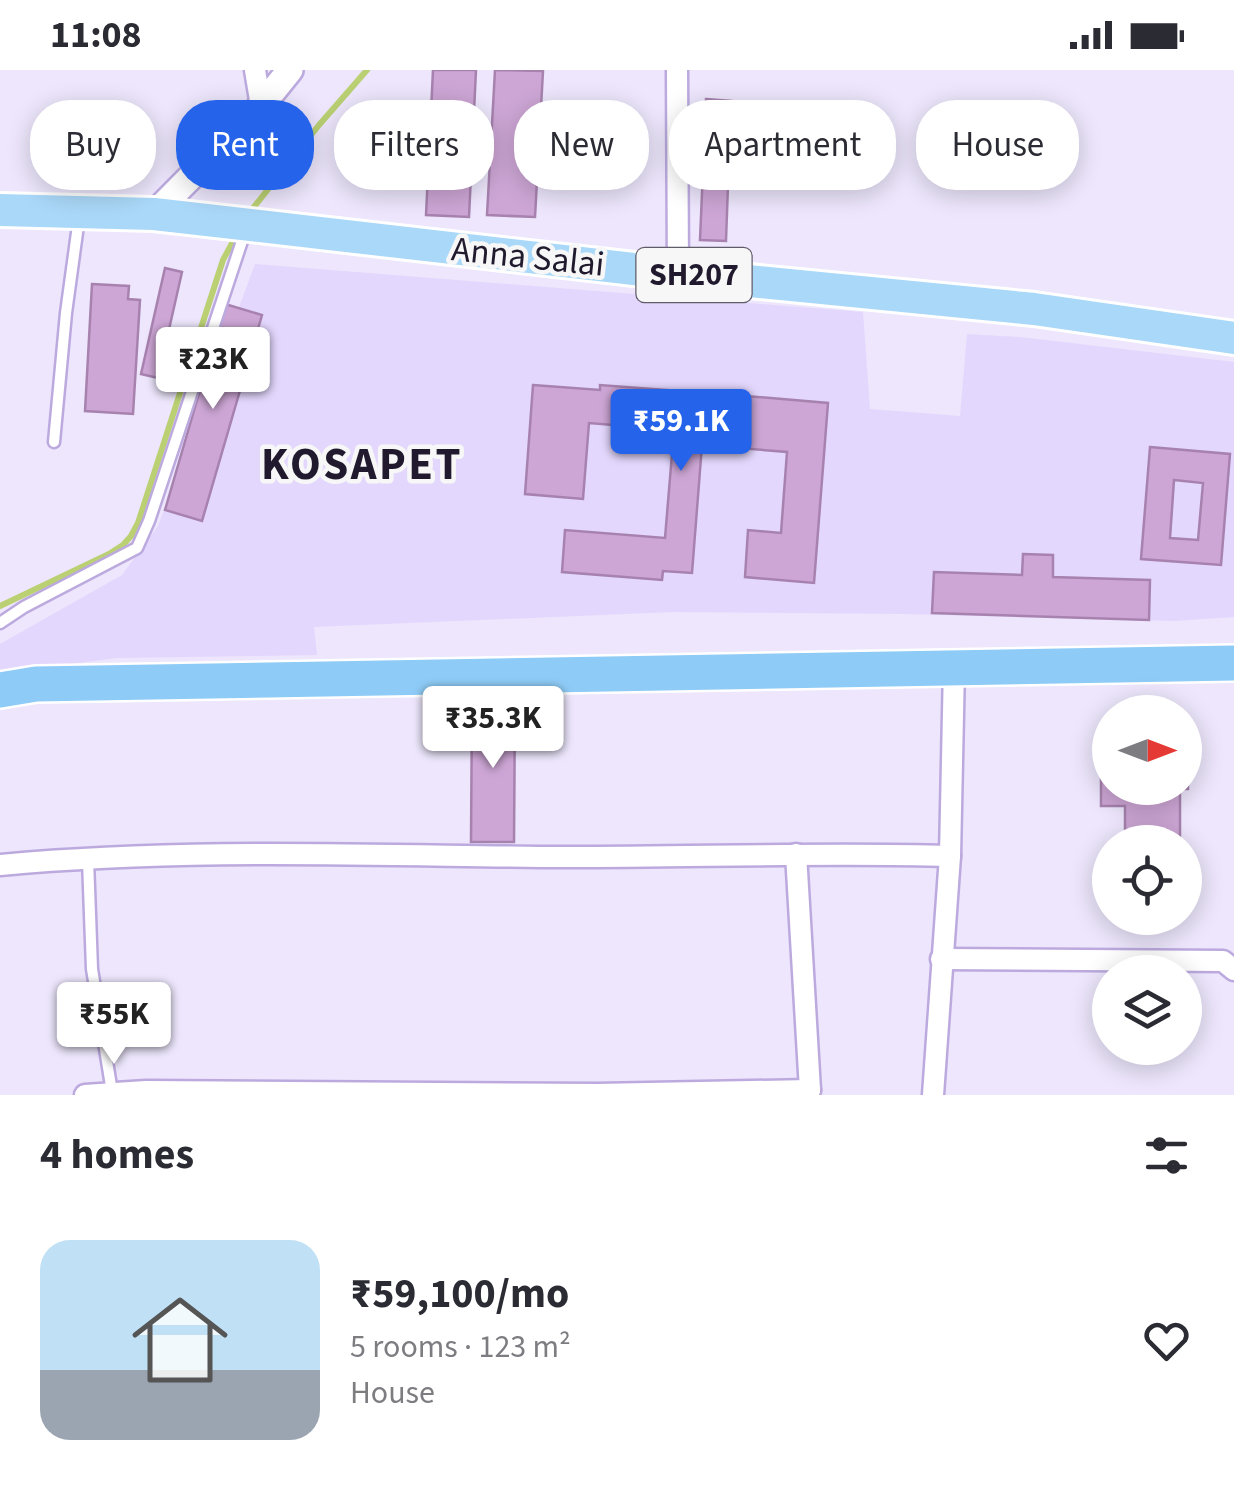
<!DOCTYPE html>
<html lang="en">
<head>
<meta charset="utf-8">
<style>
  body { margin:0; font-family:"Source Sans 3",sans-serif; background:#f7f7f7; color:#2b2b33; height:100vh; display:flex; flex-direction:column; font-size:38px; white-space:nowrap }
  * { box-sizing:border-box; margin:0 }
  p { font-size:32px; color:#7c7c81 }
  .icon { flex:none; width:55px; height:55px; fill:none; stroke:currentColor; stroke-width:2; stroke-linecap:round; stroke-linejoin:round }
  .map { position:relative; height:1025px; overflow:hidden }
  .sheet { display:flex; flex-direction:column; background:#fff; flex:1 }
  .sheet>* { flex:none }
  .hud { position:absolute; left:30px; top:30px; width:1175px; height:90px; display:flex; gap:20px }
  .needle { width:65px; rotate:90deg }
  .fabs { position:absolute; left:1092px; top:625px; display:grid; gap:20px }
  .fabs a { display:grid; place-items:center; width:110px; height:110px; border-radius:50%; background:#fff; box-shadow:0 5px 25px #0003; font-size:50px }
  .price { position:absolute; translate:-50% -85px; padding:0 22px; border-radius:10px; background:#fff; color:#222; font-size:32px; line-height:65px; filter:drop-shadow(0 2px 5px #0008) }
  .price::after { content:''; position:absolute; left:50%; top:60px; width:30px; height:22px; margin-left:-15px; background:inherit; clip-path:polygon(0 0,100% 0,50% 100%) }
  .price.on { background:#2563eb; color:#fff }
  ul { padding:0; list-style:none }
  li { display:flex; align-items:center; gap:30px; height:250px; padding:0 40px }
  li+li { border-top:2px solid #e1e1e2 }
  li span { display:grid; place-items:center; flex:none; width:280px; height:200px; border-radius:30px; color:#555 }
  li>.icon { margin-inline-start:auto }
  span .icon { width:120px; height:120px; fill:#fffc; stroke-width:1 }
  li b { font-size:42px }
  h2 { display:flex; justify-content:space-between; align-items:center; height:120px; padding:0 40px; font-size:42px }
  .tag { padding:0 35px; border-radius:40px; background:#fff; box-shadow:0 5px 25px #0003; font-size:35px; line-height:90px }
  .tag.on { background:#2563eb; color:#fff }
  .status { display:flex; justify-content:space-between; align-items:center; height:70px; padding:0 50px; background:#fff; direction:ltr }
  .status svg { height:28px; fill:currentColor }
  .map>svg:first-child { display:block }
  .built { fill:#e3d7fd }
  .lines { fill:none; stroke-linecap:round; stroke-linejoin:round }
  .stream { stroke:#bad073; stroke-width:6 }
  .building { fill:#cda6d5; stroke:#a782af; stroke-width:2.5; fill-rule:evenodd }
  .service-casing { stroke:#bcaadf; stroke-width:15 }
  .minor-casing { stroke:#bcaadf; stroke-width:25 }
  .tertiary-casing { stroke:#bcaadf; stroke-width:30 }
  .primary-casing { stroke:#fff; stroke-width:38 }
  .trunk-casing { stroke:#fff; stroke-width:40 }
  .service { stroke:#fff; stroke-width:10 }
  .minor { stroke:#fff; stroke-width:20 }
  .tertiary { stroke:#fff; stroke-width:25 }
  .primary { stroke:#aad8f8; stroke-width:32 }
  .trunk { stroke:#8ecbf6; stroke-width:35 }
  .labels { text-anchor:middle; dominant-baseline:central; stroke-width:9; stroke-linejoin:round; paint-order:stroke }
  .shield { fill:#f7f7f7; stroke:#615c6a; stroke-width:2.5 }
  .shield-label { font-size:32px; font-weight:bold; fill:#211a2e }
  .street-label { font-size:35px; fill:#211a2e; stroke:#f7f7f7 }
  .district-label { font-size:45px; font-weight:bold; letter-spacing:2.5px; fill:#211a2e; stroke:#f7f7f7 }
</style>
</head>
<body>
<div class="status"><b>11:08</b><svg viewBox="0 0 49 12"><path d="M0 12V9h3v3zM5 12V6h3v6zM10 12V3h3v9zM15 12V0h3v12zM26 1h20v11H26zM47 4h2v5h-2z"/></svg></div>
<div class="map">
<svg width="1234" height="1025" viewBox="0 0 1234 1025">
  <rect width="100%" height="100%" fill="#ede6fc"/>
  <!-- built -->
  <polygon class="built" points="255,194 863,242 870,339 960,346 967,264 1020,267 1234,292 1234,547 1174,551 903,544 673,542 314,557 317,585 116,588 0,604 0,574 122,505 158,456"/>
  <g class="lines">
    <!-- stream -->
    <g class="stream">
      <polyline points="250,142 319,55 367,0"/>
      <polyline points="0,536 109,484 123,475 131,466 138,453 223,190 236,166"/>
    </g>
  </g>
  <!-- building -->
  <g class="building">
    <polygon points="433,0 476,0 469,147 426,145"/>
    <polygon points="495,0 543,1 535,147 487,145"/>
    <polygon points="706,29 731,31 726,171 700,170"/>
    <polygon points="165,198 182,202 158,308 141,304"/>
    <polygon points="92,214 129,216 128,229 140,230 133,344 85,341"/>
    <polygon points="225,234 262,245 202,451 165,440"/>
    <polygon points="533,315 600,320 600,315 706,323 705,334 745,337 746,326 828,333 814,513 745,507 748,460 781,463 787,382 702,375 692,503 663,501 662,510 562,502 565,460 665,468 674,360 589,353 583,429 525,424"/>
    <path d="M1150,377l80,7 -9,111 -80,-6zM1174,410l29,3 -5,57 -28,-2z"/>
    <polygon points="1023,484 1053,485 1053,507 1150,510 1149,550 932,543 934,502 1022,505"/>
    <polygon points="472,629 515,630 514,772 471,772"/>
    <polygon points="1185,682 1188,682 1188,719 1180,719 1180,772 1125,772 1125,736 1101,736 1101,698 1110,698 1110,718 1185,718"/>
  </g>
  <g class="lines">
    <defs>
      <g id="service">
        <polyline points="54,372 66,243 79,148"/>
        <polyline points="0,553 24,537 137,478 149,451 246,159"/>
        <polyline points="88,790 92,899 112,1022"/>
      </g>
      <g id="minor">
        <polyline points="255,0 261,36"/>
        <polyline points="677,0 678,204"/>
        <polyline points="796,784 810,1020 807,1025"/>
        <path d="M0,795c179,-17 360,-10 540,-8 137,1 274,-5 410,-1"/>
        <polyline points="941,889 1223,891 1234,900"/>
        <polyline points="85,1025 146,1021 597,1024 810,1020"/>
        <polyline points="933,1025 950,786 954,596"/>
      </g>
      <polyline id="tertiary" points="154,144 261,36 290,0"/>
      <polyline id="primary" points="0,140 154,144 678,204 1034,239 1234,268"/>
      <polyline id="trunk" points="0,620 36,614 1234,593"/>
    </defs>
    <!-- service casing -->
    <use href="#service" class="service-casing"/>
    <!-- minor casing -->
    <use href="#minor" class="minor-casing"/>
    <!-- tertiary casing -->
    <use href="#tertiary" class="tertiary-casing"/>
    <!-- primary casing -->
    <use href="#primary" class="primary-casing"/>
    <!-- trunk casing -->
    <use href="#trunk" class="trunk-casing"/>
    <!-- service -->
    <use href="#service" class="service"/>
    <!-- minor -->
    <use href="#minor" class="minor"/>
    <!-- tertiary -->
    <use href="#tertiary" class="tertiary"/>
    <!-- primary -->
    <use href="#primary" class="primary"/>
    <!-- trunk -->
    <use href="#trunk" class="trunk"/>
  </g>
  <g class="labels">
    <!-- shield labels -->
    <rect class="shield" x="636.5" y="178" width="115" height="54" rx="8"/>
    <g class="shield-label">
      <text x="694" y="205">SH207</text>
    </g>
    <!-- street labels -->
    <g class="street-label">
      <text transform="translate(528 187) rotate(6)">Anna Salai</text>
    </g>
    <!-- district labels -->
    <g class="district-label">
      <text x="362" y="395">KOSAPET</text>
    </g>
  </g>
</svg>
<div class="fabs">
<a><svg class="needle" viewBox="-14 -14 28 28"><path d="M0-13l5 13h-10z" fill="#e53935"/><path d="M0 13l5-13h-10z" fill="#7c7c81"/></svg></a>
<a><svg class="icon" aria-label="locate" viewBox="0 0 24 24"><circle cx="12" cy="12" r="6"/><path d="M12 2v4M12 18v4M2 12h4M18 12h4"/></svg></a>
<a><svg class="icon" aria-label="layers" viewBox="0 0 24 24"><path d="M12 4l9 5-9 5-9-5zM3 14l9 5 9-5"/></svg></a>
</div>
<b class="price" style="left:213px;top:342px">₹23K</b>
<b class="price on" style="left:681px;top:404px">₹59.1K</b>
<b class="price" style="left:493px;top:701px">₹35.3K</b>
<b class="price" style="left:114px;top:997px">₹55K</b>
<div class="hud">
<a class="tag">Buy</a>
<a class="tag on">Rent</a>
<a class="tag">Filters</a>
<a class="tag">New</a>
<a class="tag">Apartment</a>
<a class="tag">House</a>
</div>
</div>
<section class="sheet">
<h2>4 homes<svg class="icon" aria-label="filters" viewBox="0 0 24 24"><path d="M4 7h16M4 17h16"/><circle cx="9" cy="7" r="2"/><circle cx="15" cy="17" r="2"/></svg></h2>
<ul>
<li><span style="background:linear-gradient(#bfe0f5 65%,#9aa5b1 0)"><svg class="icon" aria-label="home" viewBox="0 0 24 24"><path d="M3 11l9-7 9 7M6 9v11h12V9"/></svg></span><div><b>₹59,100/mo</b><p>5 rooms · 123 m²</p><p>House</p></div><svg class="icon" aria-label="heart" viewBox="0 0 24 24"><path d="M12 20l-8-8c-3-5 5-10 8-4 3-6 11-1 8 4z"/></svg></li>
</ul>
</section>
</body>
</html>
